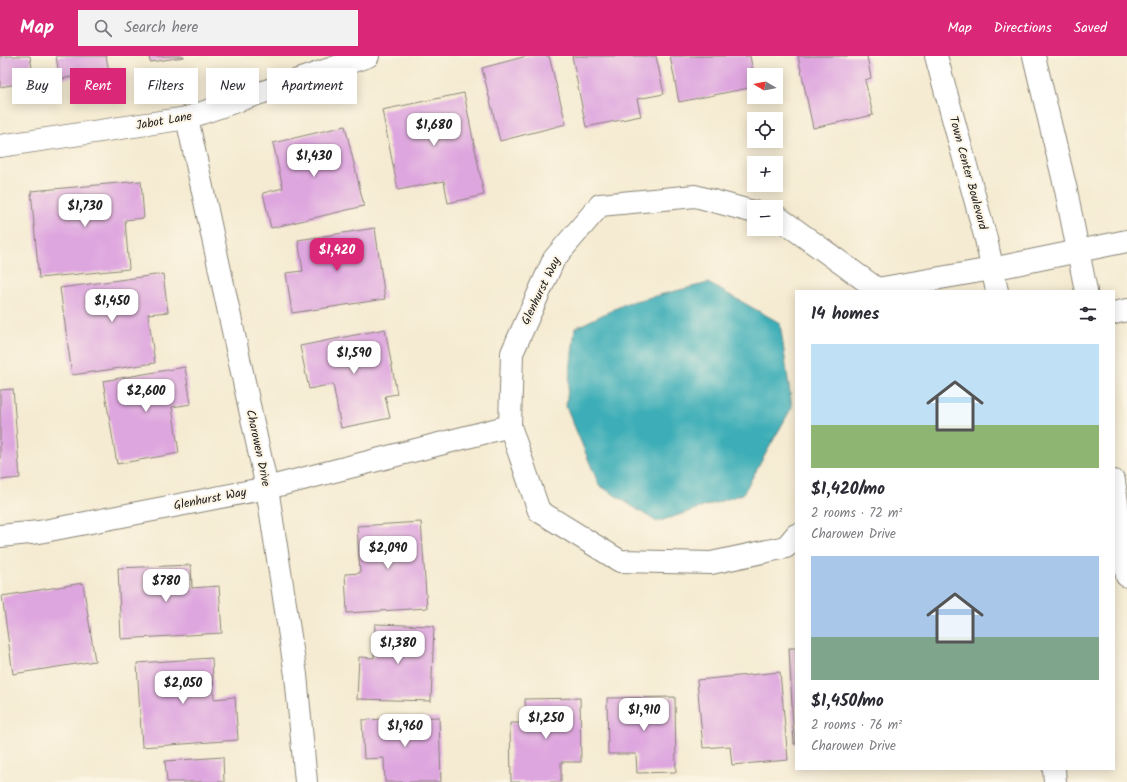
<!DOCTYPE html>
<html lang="en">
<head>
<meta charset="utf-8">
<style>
  body { margin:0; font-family:Kalam,sans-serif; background:#f2f2f3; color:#2b2b33; height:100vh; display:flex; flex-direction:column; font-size:15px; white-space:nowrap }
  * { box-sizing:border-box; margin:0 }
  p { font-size:13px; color:#7c7c81 }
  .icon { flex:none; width:22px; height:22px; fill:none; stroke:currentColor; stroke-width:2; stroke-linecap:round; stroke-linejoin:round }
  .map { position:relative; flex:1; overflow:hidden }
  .sheet { position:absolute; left:795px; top:234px; width:320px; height:480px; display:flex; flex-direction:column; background:#fff; border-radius:0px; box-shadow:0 2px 10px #0003 }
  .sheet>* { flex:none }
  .top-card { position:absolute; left:12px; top:12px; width:380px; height:36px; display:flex; gap:8px }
  .needle { width:26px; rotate:280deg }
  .fabs { position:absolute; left:747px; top:12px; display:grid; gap:8px }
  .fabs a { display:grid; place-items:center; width:36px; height:36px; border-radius:0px; background:#fff; box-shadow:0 2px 10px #0003; font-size:20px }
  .price { position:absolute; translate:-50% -34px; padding:0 9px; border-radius:8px; background:#fff; color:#222; font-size:13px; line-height:26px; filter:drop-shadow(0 1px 2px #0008) }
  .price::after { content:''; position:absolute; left:50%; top:24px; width:12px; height:9px; margin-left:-6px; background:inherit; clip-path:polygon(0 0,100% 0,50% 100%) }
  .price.selected { background:#db2777; color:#fff }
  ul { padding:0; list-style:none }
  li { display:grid; align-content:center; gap:8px; height:212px; padding:0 16px }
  li span { display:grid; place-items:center; height:124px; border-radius:0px; color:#555 }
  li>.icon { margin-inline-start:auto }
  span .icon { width:72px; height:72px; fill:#fffc; stroke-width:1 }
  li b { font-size:17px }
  h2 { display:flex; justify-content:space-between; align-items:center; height:48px; padding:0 16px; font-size:17px }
  .chip { padding:0 14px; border-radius:0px; background:#fff; box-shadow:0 2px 10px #0003; font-size:14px; line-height:36px }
  .chip.selected { background:#db2777; color:#fff }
  header { display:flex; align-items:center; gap:24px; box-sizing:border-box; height:56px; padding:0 20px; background:#db2777; color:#fff }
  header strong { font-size:19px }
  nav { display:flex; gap:22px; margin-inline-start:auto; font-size:14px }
  .search { width:280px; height:36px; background:#f2f2f3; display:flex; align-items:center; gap:10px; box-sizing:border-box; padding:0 14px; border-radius:0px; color:#7c7c81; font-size:15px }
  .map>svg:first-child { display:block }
  .water { fill:#3daeb7; stroke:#2c656a }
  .building { fill:#dea6df }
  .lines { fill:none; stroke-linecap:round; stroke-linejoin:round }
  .minor-casing { stroke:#888477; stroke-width:24 }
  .minor { stroke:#fff; stroke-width:22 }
  .labels { text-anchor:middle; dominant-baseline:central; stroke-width:4; stroke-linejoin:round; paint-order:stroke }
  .street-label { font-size:12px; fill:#1c1c1c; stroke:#fcf5e5 }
</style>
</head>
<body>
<header>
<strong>Map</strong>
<div class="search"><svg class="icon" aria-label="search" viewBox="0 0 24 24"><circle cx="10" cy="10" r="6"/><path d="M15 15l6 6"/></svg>Search here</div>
<nav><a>Map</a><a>Directions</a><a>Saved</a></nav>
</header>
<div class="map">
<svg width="1127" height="726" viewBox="0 0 1127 726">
  <rect width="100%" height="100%" fill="#fcf5e5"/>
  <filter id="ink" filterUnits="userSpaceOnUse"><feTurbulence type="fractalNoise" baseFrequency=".025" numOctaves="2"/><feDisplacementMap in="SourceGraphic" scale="8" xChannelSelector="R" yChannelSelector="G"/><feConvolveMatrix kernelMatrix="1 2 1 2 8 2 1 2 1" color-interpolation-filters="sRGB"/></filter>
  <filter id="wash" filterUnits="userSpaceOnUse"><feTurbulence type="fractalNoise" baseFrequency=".012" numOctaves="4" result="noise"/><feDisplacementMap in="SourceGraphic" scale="16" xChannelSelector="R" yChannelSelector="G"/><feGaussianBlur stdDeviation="0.9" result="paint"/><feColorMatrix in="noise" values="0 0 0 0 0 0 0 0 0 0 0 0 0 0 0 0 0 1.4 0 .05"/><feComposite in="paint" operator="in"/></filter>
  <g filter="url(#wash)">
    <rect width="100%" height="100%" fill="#f5ebd2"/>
    <!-- water -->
    <polygon class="water" points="708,227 780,267 792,351 743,438 657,466 599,429 566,350 575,272 627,247"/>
    <g id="blocks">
      <!-- building -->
      <g class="building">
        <polygon points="0,0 30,0 34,25 0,31"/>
        <polygon points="56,0 106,0 109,15 60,23"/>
        <polygon points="149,0 184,0 184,1 150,6"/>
        <polygon points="527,0 549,0 566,68 500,85 482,12"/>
        <polygon points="572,0 656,0 664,38 637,43 641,60 586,71"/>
        <polygon points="670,0 750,0 754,21 754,31 679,46"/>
        <polygon points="798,0 867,0 871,22 865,24 873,59 813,72"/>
        <polygon points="464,37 484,139 448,147 444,125 398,134 382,54"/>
        <polygon points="345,70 364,150 271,172 263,137 283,132 273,87"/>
        <polygon points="141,125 144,162 125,164 129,213 39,222 31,135"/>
        <polygon points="375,172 385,243 292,257 286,217 303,215 298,184"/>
        <polygon points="163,218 168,256 148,258 155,307 72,319 60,232"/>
        <polygon points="385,273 397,338 385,340 390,362 341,372 333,328 309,333 300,290"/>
        <polygon points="185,311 191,348 172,351 179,397 117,408 103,325"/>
        <polygon points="13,333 20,422 0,424 0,334"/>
        <polygon points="421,466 427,552 347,557 345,518 360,517 357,470"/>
        <polygon points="191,509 192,532 219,530 222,577 121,583 118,512"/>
        <polygon points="83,527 95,605 13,618 2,540"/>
        <polygon points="375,568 434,570 431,645 357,643 359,601 374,602"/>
        <polygon points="789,592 796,592 796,688 794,688"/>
        <polygon points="212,602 214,643 235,641 238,684 142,691 137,607"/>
        <polygon points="780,616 788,704 732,709 730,690 703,692 697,624"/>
        <polygon points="675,641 676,716 637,717 636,698 608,698 607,642"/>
        <polygon points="580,642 581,706 561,706 561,726 511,726 510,667 526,667 525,643"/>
        <polygon points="439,661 441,726 385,726 384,702 364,703 362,664"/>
        <polygon points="223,701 224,726 167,726 165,705"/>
      </g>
    </g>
  </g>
  <g filter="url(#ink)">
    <use href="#blocks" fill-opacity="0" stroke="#888477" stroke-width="1"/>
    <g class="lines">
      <defs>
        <g id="minor">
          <polyline points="936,0 986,183 997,235"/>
          <polyline points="1034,0 1066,134 1086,235"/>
          <polyline points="187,62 267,432 296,619 306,726"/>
          <polyline points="0,90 187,62 368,0"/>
          <polyline points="754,156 695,140 600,149 554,203 512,297 510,370 539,455 620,505 711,507 786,491 796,479"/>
          <polyline points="776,161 779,162 877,233 992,213 1127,185"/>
          <polyline points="1114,257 1127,254"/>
          <polyline points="1114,425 1127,520"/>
          <polyline points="0,480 39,476 267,432 510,370"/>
          <polyline points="1054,713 1055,726"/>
        </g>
      </defs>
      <!-- minor casing -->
      <use href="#minor" class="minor-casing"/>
      <!-- minor -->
      <use href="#minor" class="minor"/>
    </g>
  </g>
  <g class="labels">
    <!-- street labels -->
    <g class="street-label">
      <text transform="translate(164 65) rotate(-10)">Jabot Lane</text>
      <text transform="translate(968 117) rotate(75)">Town Center Boulevard</text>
      <text transform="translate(541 235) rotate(-64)">Glenhurst Way</text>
      <text transform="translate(258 392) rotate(78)">Charowen Drive</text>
      <text transform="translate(210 443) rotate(-11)">Glenhurst Way</text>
    </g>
  </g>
</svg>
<div class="fabs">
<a><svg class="needle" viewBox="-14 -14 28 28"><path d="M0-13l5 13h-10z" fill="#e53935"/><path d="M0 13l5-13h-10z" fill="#7c7c81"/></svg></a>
<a><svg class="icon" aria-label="locate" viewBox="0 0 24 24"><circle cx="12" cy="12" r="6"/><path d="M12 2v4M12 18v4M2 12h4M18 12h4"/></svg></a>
<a>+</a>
<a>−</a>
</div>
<b class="price" style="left:434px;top:91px">$1,680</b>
<b class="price" style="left:314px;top:122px">$1,430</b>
<b class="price" style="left:85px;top:172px">$1,730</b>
<b class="price selected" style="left:337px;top:216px">$1,420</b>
<b class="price" style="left:112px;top:267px">$1,450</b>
<b class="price" style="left:354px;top:319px">$1,590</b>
<b class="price" style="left:146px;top:357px">$2,600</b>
<b class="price" style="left:388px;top:514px">$2,090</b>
<b class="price" style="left:166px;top:547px">$780</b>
<b class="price" style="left:398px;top:609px">$1,380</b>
<b class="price" style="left:183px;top:649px">$2,050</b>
<b class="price" style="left:644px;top:676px">$1,910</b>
<b class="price" style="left:546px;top:684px">$1,250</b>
<b class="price" style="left:405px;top:692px">$1,960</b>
<div class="top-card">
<a class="chip">Buy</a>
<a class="chip selected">Rent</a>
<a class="chip">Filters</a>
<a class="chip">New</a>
<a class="chip">Apartment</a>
</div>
<section class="sheet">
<h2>14 homes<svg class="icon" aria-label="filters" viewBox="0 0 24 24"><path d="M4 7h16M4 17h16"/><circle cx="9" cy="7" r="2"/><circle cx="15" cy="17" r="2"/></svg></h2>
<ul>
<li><span style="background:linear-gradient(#bfe0f5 65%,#8fb573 0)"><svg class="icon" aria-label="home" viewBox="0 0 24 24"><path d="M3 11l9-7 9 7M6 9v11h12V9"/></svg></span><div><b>$1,420/mo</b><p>2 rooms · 72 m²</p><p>Charowen Drive</p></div></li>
<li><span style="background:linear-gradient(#a9c7e8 65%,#7fa58c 0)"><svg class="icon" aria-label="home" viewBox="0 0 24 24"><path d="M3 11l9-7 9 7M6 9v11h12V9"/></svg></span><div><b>$1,450/mo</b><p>2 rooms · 76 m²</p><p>Charowen Drive</p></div></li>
</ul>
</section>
</div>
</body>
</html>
